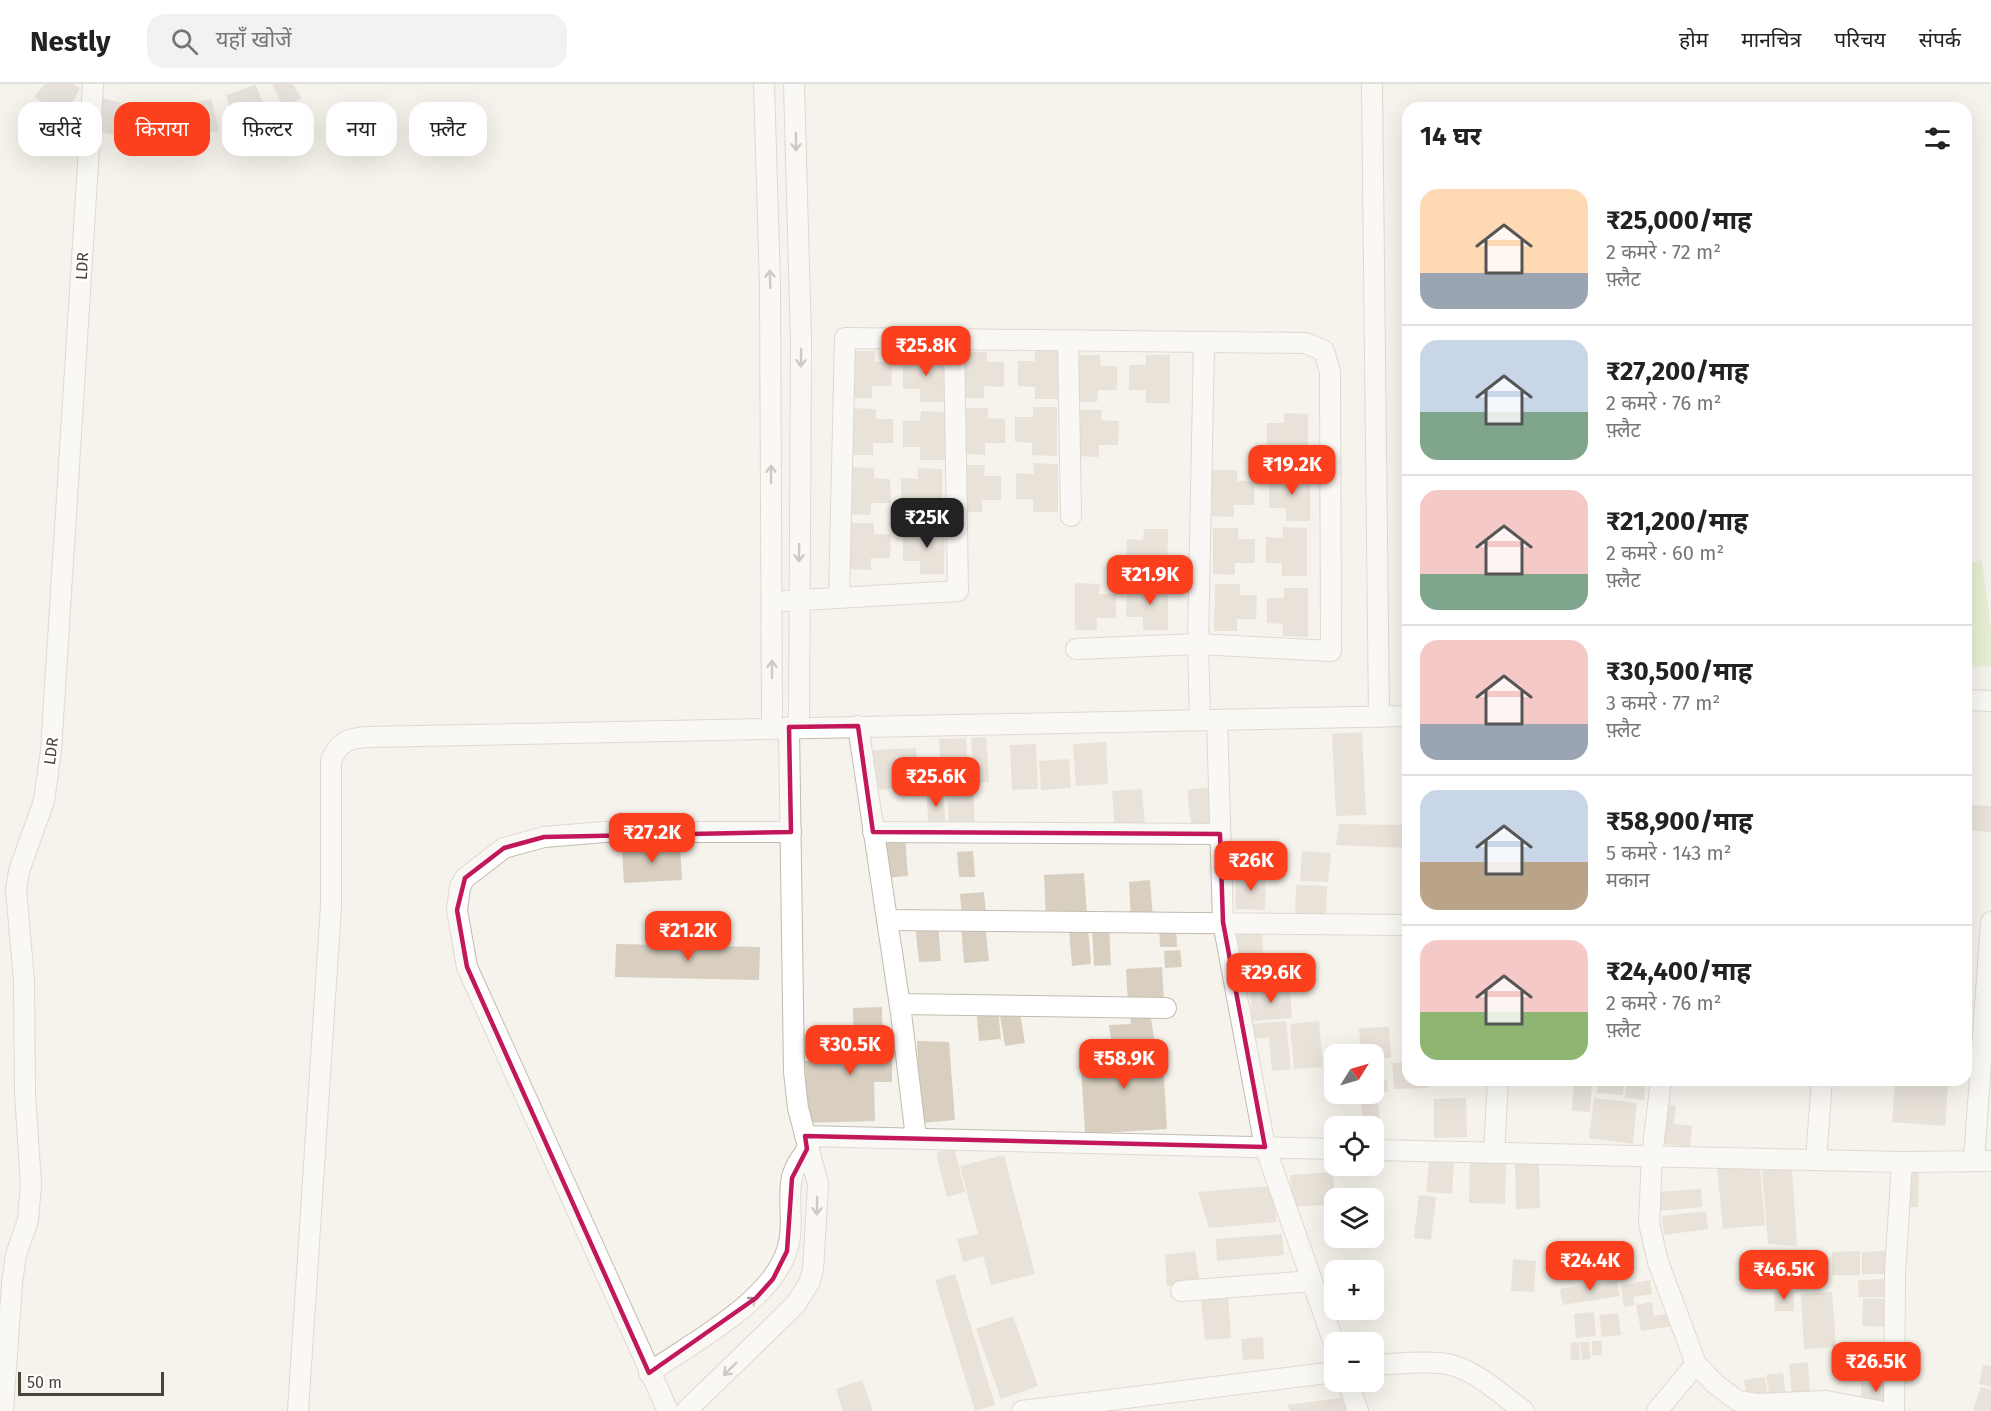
<!DOCTYPE html>
<html lang="hi">
<head>
<meta charset="utf-8">
<style>
  body { margin:0; font-family:"Fira Sans","Noto Sans Devanagari",sans-serif; background:#f2f2f2; color:#222; height:100vh; display:flex; flex-direction:column; font-size:22px; white-space:nowrap }
  * { box-sizing:border-box; margin:0 }
  p { font-size:20px; color:#767676 }
  .icon { flex:none; width:33px; height:33px; fill:none; stroke:currentColor; stroke-width:2; stroke-linecap:round; stroke-linejoin:round }
  .map { position:relative; flex:1; overflow:hidden }
  .side { position:absolute; left:1402px; top:18px; width:570px; height:984px; display:flex; flex-direction:column; background:#fff; border-radius:18px; box-shadow:0 6px 24px #0002 }
  .side>* { flex:none }
  .banner { position:absolute; left:18px; top:18px; width:570px; height:54px; display:flex; gap:12px }
  .needle { width:39px; rotate:53deg }
  .controls { position:absolute; left:1324px; top:960px; display:grid; gap:12px }
  .controls a { display:grid; place-items:center; width:60px; height:60px; border-radius:12px; background:#fff; box-shadow:0 6px 24px #0002; font-size:30px }
  .scale { position:absolute; left:18px; bottom:15px; width:146px; box-sizing:border-box; padding-left:6px; border:3px solid #4b4439; border-top:0; font-size:16px; line-height:21px; white-space:nowrap; color:#4b4439; -webkit-text-stroke:4px #fff; paint-order:stroke }
  .price { position:absolute; translate:-50% -51px; padding:0 14px; border-radius:12px; background:#fc3f1d; color:#fff; font-size:20px; line-height:39px; filter:drop-shadow(0 2px 3px #0008) }
  .price::after { content:''; position:absolute; left:50%; top:36px; width:18px; height:14px; margin-left:-9px; background:inherit; clip-path:polygon(0 0,100% 0,50% 100%) }
  .price.on { background:#222; color:#fff }
  ul { padding:0; list-style:none }
  li { display:flex; align-items:center; gap:18px; height:150px; padding:0 18px }
  li+li { border-top:2px solid #e0e0e0 }
  li span { display:grid; place-items:center; flex:none; width:168px; height:120px; border-radius:18px; color:#555 }
  li>.icon { margin-inline-start:auto }
  span .icon { width:72px; height:72px; fill:#fffc; stroke-width:1 }
  li b { font-size:26px }
  h2 { display:flex; justify-content:space-between; align-items:center; height:72px; padding:0 18px; font-size:26px }
  .tag { padding:0 21px; border-radius:18px; background:#fff; box-shadow:0 6px 24px #0002; font-size:21px; line-height:54px }
  .tag.on { background:#fc3f1d; color:#fff }
  header { display:flex; align-items:center; gap:36px; box-sizing:border-box; height:84px; padding:0 30px; background:#fff; border-bottom:2px solid #e0e0e0 }
  header strong { font-size:28px }
  nav { display:flex; gap:33px; margin-inline-start:auto; font-size:21px }
  .search { width:420px; height:54px; background:#f2f2f2; display:flex; align-items:center; gap:15px; box-sizing:border-box; padding:0 21px; border-radius:18px; color:#767676; font-size:22px }
  .map>svg:first-child { display:block }
  .green { fill:#d2eab5 }
  .building { fill:#d8cfc1 }
  .lines { fill:none; stroke-linecap:round; stroke-linejoin:round }
  .highway-tunnel { stroke:#d4d0c8; stroke-width:33; stroke-dasharray:33 16; stroke-linecap:butt }
  .street-casing { stroke:#c2bbae; stroke-width:22 }
  .street { stroke:#fff; stroke-width:20 }
  .oneway { stroke:#9c9892 }
  .marked { fill:none; stroke:#c2185b; stroke-width:4.5; stroke-linejoin:round }
  .labels { text-anchor:middle; dominant-baseline:central; stroke-width:4.5; stroke-linejoin:round; paint-order:stroke }
  .street-label { font-size:16px; fill:#4b4439; stroke:#fff }
</style>
</head>
<body>
<header>
<strong>Nestly</strong>
<div class="search"><svg class="icon" aria-label="search" viewBox="0 0 24 24"><circle cx="10" cy="10" r="6"/><path d="M15 15l6 6"/></svg>यहाँ खोजें</div>
<nav><a>होम</a><a>मानचित्र</a><a>परिचय</a><a>संपर्क</a></nav>
</header>
<div class="map">
<svg width="1991" height="1327" viewBox="0 0 1991 1327">
  <rect width="100%" height="100%" fill="#f6f3ec"/>
  <!-- green -->
  <polygon class="green" points="1982,476 1991,546 1991,582 1967,583 1967,480"/>
  <!-- building -->
  <g class="building">
    <polygon points="850,267 875,267 875,278 892,278 891,302 872,302 872,314 850,314"/>
    <polygon points="1035,267 1059,267 1059,315 1035,315 1035,303 1018,302 1018,277 1035,277"/>
    <polygon points="962,268 987,268 987,278 1004,278 1004,303 984,302 984,314 962,314"/>
    <polygon points="920,269 944,270 944,318 920,318 920,305 903,305 903,279 920,280"/>
    <polygon points="1076,271 1100,271 1101,282 1117,282 1117,306 1098,306 1097,318 1075,318"/>
    <polygon points="1146,271 1170,271 1170,319 1146,319 1146,306 1129,306 1129,281 1146,281"/>
    <polygon points="1033,323 1057,323 1057,372 1032,371 1032,359 1015,358 1015,333 1033,333"/>
    <polygon points="851,324 876,325 876,335 893,335 893,359 873,359 873,371 851,371"/>
    <polygon points="963,324 988,324 988,334 1005,335 1005,359 985,359 985,371 963,370"/>
    <polygon points="1077,326 1102,326 1101,336 1119,337 1118,361 1099,361 1099,373 1076,372"/>
    <polygon points="921,327 945,328 945,376 920,376 920,363 903,363 903,337 920,337"/>
    <polygon points="1284,329 1308,330 1308,378 1284,378 1284,365 1267,365 1267,339 1284,339"/>
    <polygon points="1033,379 1058,380 1058,428 1033,428 1033,415 1016,415 1016,389 1034,390"/>
    <polygon points="960,381 985,381 984,392 1001,392 1001,416 982,416 982,428 960,428"/>
    <polygon points="849,383 874,384 874,394 890,395 891,419 871,419 871,431 849,430"/>
    <polygon points="918,384 942,385 942,433 918,433 918,420 901,420 901,394 918,395"/>
    <polygon points="1212,386 1237,386 1237,397 1254,397 1254,421 1234,421 1234,433 1212,432"/>
    <polygon points="1286,388 1310,389 1310,437 1286,437 1286,424 1269,424 1269,398 1286,399"/>
    <polygon points="849,439 874,439 874,450 891,450 890,474 871,474 871,486 849,485"/>
    <polygon points="920,442 945,442 944,490 920,490 920,477 903,477 903,452 920,452"/>
    <polygon points="1283,443 1307,444 1307,492 1282,492 1282,479 1266,479 1266,453 1283,454"/>
    <polygon points="1213,444 1238,444 1238,455 1255,455 1255,479 1235,479 1235,491 1213,490"/>
    <polygon points="1144,445 1168,445 1167,494 1143,494 1143,481 1126,481 1127,455 1143,456"/>
    <polygon points="1144,497 1168,498 1168,546 1143,546 1143,533 1126,533 1127,507 1144,508"/>
    <polygon points="1075,499 1100,500 1099,510 1116,510 1116,534 1097,534 1097,546 1075,546"/>
    <polygon points="1215,500 1240,500 1240,511 1257,511 1256,535 1237,535 1237,547 1214,547"/>
    <polygon points="1284,504 1308,504 1308,553 1283,552 1283,540 1267,539 1267,514 1284,514"/>
    <polygon points="1362,648 1366,731 1336,732 1332,650"/>
    <polygon points="986,653 989,698 974,699 971,654"/>
    <polygon points="966,654 969,701 942,702 939,655"/>
    <polygon points="1106,658 1108,700 1076,702 1073,660"/>
    <polygon points="1036,660 1038,705 1012,706 1010,661"/>
    <polygon points="916,664 919,703 875,706 873,666"/>
    <polygon points="1069,675 1071,704 1041,706 1039,677"/>
    <polygon points="1210,703 1215,745 1192,747 1187,706"/>
    <polygon points="943,704 946,744 929,745 926,705"/>
    <polygon points="1142,705 1145,743 1115,746 1112,707"/>
    <polygon points="973,706 975,743 949,745 947,707"/>
    <polygon points="1966,721 1991,722 1991,748 1966,746"/>
    <polygon points="1339,740 1408,741 1408,764 1336,761"/>
    <polygon points="905,753 908,792 884,794 881,754"/>
    <polygon points="680,761 682,796 624,799 622,765"/>
    <polygon points="973,767 975,793 959,793 957,768"/>
    <polygon points="1302,767 1331,769 1328,798 1300,797"/>
    <polygon points="1084,789 1087,831 1046,834 1044,791"/>
    <polygon points="1236,791 1266,791 1265,826 1235,825"/>
    <polygon points="1150,796 1153,834 1131,836 1129,798"/>
    <polygon points="1296,801 1327,802 1326,832 1295,831"/>
    <polygon points="984,808 986,829 962,831 960,810"/>
    <polygon points="938,839 941,877 919,878 915,840"/>
    <polygon points="985,839 989,877 964,879 961,841"/>
    <polygon points="1176,842 1177,863 1160,863 1159,843"/>
    <polygon points="1088,843 1091,880 1072,882 1069,845"/>
    <polygon points="1109,843 1111,881 1094,882 1092,844"/>
    <polygon points="1262,844 1263,873 1237,874 1236,845"/>
    <polygon points="616,860 760,863 759,896 615,893"/>
    <polygon points="1180,866 1182,883 1165,884 1164,867"/>
    <polygon points="1162,883 1164,917 1128,919 1126,885"/>
    <polygon points="1290,903 1292,934 1252,937 1250,905"/>
    <polygon points="882,923 883,975 892,975 892,998 874,998 875,1037 807,1039 805,977 854,976 853,924"/>
    <polygon points="976,923 998,924 1001,955 979,957"/>
    <polygon points="1019,923 1025,959 1005,962 999,926"/>
    <polygon points="1130,928 1150,928 1155,960 1112,963 1109,941 1131,940"/>
    <polygon points="1286,937 1291,985 1272,987 1269,953 1254,955 1252,940"/>
    <polygon points="1319,937 1323,983 1294,985 1290,940"/>
    <polygon points="1389,943 1391,974 1374,975 1374,970 1361,970 1359,944"/>
    <polygon points="917,957 949,958 955,1036 921,1039"/>
    <polygon points="1162,962 1167,1045 1085,1050 1080,967"/>
    <polygon points="1408,978 1408,996 1427,996 1428,1004 1394,1005 1392,979"/>
    <polygon points="1387,996 1388,1008 1374,1009 1374,997"/>
    <polygon points="1574,996 1592,998 1590,1028 1572,1027"/>
    <polygon points="1598,996 1624,996 1623,1011 1597,1009"/>
    <polygon points="1626,996 1646,996 1644,1016 1625,1014"/>
    <polygon points="1895,998 1948,1002 1945,1042 1892,1038"/>
    <polygon points="1377,1011 1381,1046 1374,1047 1374,1042 1364,1042 1360,1013"/>
    <polygon points="1466,1014 1467,1053 1434,1054 1434,1015"/>
    <polygon points="1594,1014 1637,1019 1633,1060 1589,1054"/>
    <polygon points="1658,1020 1676,1022 1674,1040 1692,1042 1690,1063 1655,1059"/>
    <polygon points="954,1064 965,1108 947,1113 936,1069"/>
    <polygon points="1004,1071 1035,1190 991,1201 983,1172 963,1178 957,1155 978,1150 960,1082"/>
    <polygon points="1429,1076 1454,1077 1452,1110 1426,1108"/>
    <polygon points="1470,1077 1506,1077 1505,1120 1469,1119"/>
    <polygon points="1515,1080 1539,1080 1540,1124 1516,1125"/>
    <polygon points="1717,1082 1760,1084 1765,1141 1723,1145"/>
    <polygon points="1792,1085 1797,1162 1768,1160 1762,1086"/>
    <polygon points="1333,1088 1335,1120 1292,1123 1290,1091"/>
    <polygon points="1905,1088 1919,1088 1918,1123 1904,1123"/>
    <polygon points="1271,1102 1277,1138 1209,1144 1198,1108"/>
    <polygon points="1701,1105 1702,1123 1658,1127 1656,1108"/>
    <polygon points="1419,1111 1436,1113 1431,1156 1414,1154"/>
    <polygon points="1706,1127 1708,1145 1664,1151 1662,1132"/>
    <polygon points="1282,1150 1284,1171 1217,1177 1216,1155"/>
    <polygon points="1802,1166 1802,1181 1776,1181 1776,1167"/>
    <polygon points="1195,1167 1200,1199 1167,1202 1165,1171"/>
    <polygon points="1860,1167 1860,1191 1832,1191 1832,1168"/>
    <polygon points="1885,1167 1886,1190 1862,1190 1862,1168"/>
    <polygon points="1513,1175 1536,1177 1534,1208 1511,1207"/>
    <polygon points="1331,1177 1378,1178 1376,1208 1374,1186 1335,1186 1335,1204 1332,1204"/>
    <polygon points="1767,1182 1768,1202 1745,1203 1744,1183"/>
    <polygon points="1778,1183 1805,1183 1804,1204 1778,1203"/>
    <polygon points="955,1190 995,1321 975,1327 935,1196"/>
    <polygon points="1886,1195 1887,1213 1859,1213 1858,1196"/>
    <polygon points="1617,1196 1620,1212 1563,1221 1560,1205"/>
    <polygon points="1650,1196 1652,1210 1633,1213 1635,1221 1624,1223 1621,1201"/>
    <polygon points="1794,1207 1794,1227 1775,1227 1774,1208"/>
    <polygon points="1832,1208 1836,1263 1804,1265 1801,1210"/>
    <polygon points="1228,1211 1231,1254 1205,1256 1201,1214"/>
    <polygon points="1863,1214 1891,1215 1890,1243 1862,1242"/>
    <polygon points="1652,1218 1654,1232 1671,1229 1674,1242 1641,1247 1636,1221"/>
    <polygon points="1594,1228 1596,1252 1576,1254 1574,1230"/>
    <polygon points="1618,1229 1621,1251 1602,1253 1599,1231"/>
    <polygon points="1013,1232 1038,1302 1001,1315 976,1245"/>
    <polygon points="1263,1253 1264,1275 1243,1276 1241,1255"/>
    <rect x="1592" y="1257" width="10" height="14"/>
    <polygon points="1579,1258 1580,1276 1571,1276 1570,1259"/>
    <polygon points="1580,1258 1589,1258 1591,1275 1582,1276"/>
    <polygon points="1888,1270 1888,1290 1878,1290 1878,1295 1861,1296 1860,1271"/>
    <polygon points="1808,1278 1810,1309 1792,1310 1789,1280"/>
    <polygon points="1983,1281 1991,1282 1991,1303 1979,1300"/>
    <polygon points="1783,1289 1786,1313 1770,1315 1766,1291"/>
    <polygon points="1765,1293 1768,1314 1747,1317 1744,1296"/>
    <polygon points="1881,1293 1889,1293 1889,1322 1861,1321 1861,1299 1881,1299"/>
    <polygon points="862,1296 873,1327 843,1327 836,1305"/>
    <polygon points="1981,1303 1991,1306 1991,1327 1973,1326"/>
    <polygon points="1341,1314 1347,1327 1290,1327 1287,1321"/>
  </g>
  <g class="lines">
    <!-- highway-tunnel -->
    <path class="highway-tunnel" d="M45,0c70,60 174,42 248,0"/>
    <defs>
      <g id="street">
        <polyline points="764,0 770,201 772,644"/>
        <polyline points="794,0 801,257 799,643"/>
        <polyline points="1372,0 1379,633"/>
        <polyline points="1068,258 1071,432"/>
        <polyline points="839,514 845,254 1306,259 1324,267 1330,288 1331,567 1198,560 1076,565"/>
        <polyline points="785,517 958,507 954,256"/>
        <polyline points="1966,616 1991,617"/>
        <polyline points="1200,635 1198,560 1204,259"/>
        <polyline points="1217,636 1223,838 1265,1063 1335,1262"/>
        <polyline points="858,642 901,929 916,1054"/>
        <polyline points="873,748 1220,750"/>
        <polyline points="887,836 1408,841"/>
        <polyline points="900,920 1166,924"/>
        <polyline points="1661,996 1652,1072 1649,1139 1658,1178 1696,1280 1715,1300 1738,1317 1757,1320 1826,1317 1879,1327"/>
        <polyline points="805,1052 1335,1065"/>
        <polyline points="1374,1066 1902,1078 1991,1077"/>
        <polyline points="1494,1069 1498,996"/>
        <polyline points="1816,1075 1822,996"/>
        <polyline points="1974,1076 1991,838"/>
        <polyline points="1181,1207 1312,1197"/>
        <path d="M1374,1281c21,-1 44,-4 66,-2 31,2 60,31 84,48"/>
        <path d="M649,1289c44,-31 122,-71 138,-123 8,-24 0,-49 5,-73 2,-10 9,-19 15,-28"/>
        <polyline points="1348,1298 1358,1327"/>
        <polyline points="3,1327 12,1199 16,1171 28,1136 31,1100 25,1009 24,896 16,806 19,787 44,717 51,667 93,0"/>
        <path d="M298,1327l33,-505v-145c7,-19 18,-23 37,-24l1040,-21"/>
        <polyline points="668,1327 467,883 457,826 460,803 465,794 504,764 544,753 604,748 791,748"/>
        <polyline points="686,1327 796,1220 809,1199 813,1186 818,1100 798,1024 794,988 789,643"/>
        <polyline points="1022,1327 1335,1288"/>
        <polyline points="1657,1327 1696,1280"/>
        <polyline points="1894,1327 1895,1189 1902,1078"/>
      </g>
    </defs>
    <!-- street casing -->
    <use href="#street" class="street-casing"/>
    <!-- street -->
    <use href="#street" class="street"/>
  </g>
  <!-- one-way arrows -->
  <defs><path id="oneway-shaft" d="M-6 0H5M1.5-3L5.5 0L1.5 3" fill="none" stroke-width="1.6" stroke-linecap="round" stroke-linejoin="round" transform="scale(1.5)"/></defs>
  <g class="oneway">
    <use href="#oneway-shaft" transform="translate(796 58) rotate(89)"/>
    <use href="#oneway-shaft" transform="translate(770 195) rotate(-92)"/>
    <use href="#oneway-shaft" transform="translate(801 274) rotate(91)"/>
    <use href="#oneway-shaft" transform="translate(771 390) rotate(-90)"/>
    <use href="#oneway-shaft" transform="translate(799 469) rotate(91)"/>
    <use href="#oneway-shaft" transform="translate(772 585) rotate(-90)"/>
    <use href="#oneway-shaft" transform="translate(817 1122) rotate(91)"/>
    <use href="#oneway-shaft" transform="translate(749 1219) rotate(-36)"/>
    <use href="#oneway-shaft" transform="translate(730 1285) rotate(136)"/>
  </g>
  <!-- marked area -->
  <path d="M0 0H1991V1327H0ZM858,642l15,106 347,2 3,88 42,225 -460,-11 2,13 -15,29 -5,73 -14,28 -17,19 -107,75 -182,-406 -10,-57 8,-32 39,-30 40,-11 247,-5 -2,-105z" fill="#f6f3ec" fill-opacity=".55" fill-rule="evenodd"/>
  <path class="marked" d="M858,642l15,106 347,2 3,88 42,225 -460,-11 2,13 -15,29 -5,73 -14,28 -17,19 -107,75 -182,-406 -10,-57 8,-32 39,-30 40,-11 247,-5 -2,-105z"/>
  <g class="labels">
    <!-- street labels -->
    <g class="street-label">
      <text transform="translate(82 182) rotate(-87)">LDR</text>
      <text transform="translate(51 667) rotate(-83)">LDR</text>
    </g>
  </g>
</svg>
<div class="controls">
<a><svg class="needle" viewBox="-14 -14 28 28"><path d="M0-13l5 13h-10z" fill="#e53935"/><path d="M0 13l5-13h-10z" fill="#767676"/></svg></a>
<a><svg class="icon" aria-label="locate" viewBox="0 0 24 24"><circle cx="12" cy="12" r="6"/><path d="M12 2v4M12 18v4M2 12h4M18 12h4"/></svg></a>
<a><svg class="icon" aria-label="layers" viewBox="0 0 24 24"><path d="M12 4l9 5-9 5-9-5zM3 14l9 5 9-5"/></svg></a>
<a>+</a>
<a>−</a>
</div>
<div class="scale">50 m</div>
<b class="price" style="left:926px;top:293px">₹25.8K</b>
<b class="price" style="left:1292px;top:412px">₹19.2K</b>
<b class="price on" style="left:927px;top:465px">₹25K</b>
<b class="price" style="left:1150px;top:522px">₹21.9K</b>
<b class="price" style="left:936px;top:724px">₹25.6K</b>
<b class="price" style="left:652px;top:780px">₹27.2K</b>
<b class="price" style="left:1251px;top:808px">₹26K</b>
<b class="price" style="left:688px;top:878px">₹21.2K</b>
<b class="price" style="left:1271px;top:920px">₹29.6K</b>
<b class="price" style="left:850px;top:992px">₹30.5K</b>
<b class="price" style="left:1124px;top:1006px">₹58.9K</b>
<b class="price" style="left:1590px;top:1208px">₹24.4K</b>
<b class="price" style="left:1784px;top:1217px">₹46.5K</b>
<b class="price" style="left:1876px;top:1309px">₹26.5K</b>
<div class="banner">
<a class="tag">खरीदें</a>
<a class="tag on">किराया</a>
<a class="tag">फ़िल्टर</a>
<a class="tag">नया</a>
<a class="tag">फ़्लैट</a>
</div>
<section class="side">
<h2>14 घर<svg class="icon" aria-label="filters" viewBox="0 0 24 24"><path d="M4 7h16M4 17h16"/><circle cx="9" cy="7" r="2"/><circle cx="15" cy="17" r="2"/></svg></h2>
<ul>
<li><span style="background:linear-gradient(#ffd9b3 70%,#9aa5b1 0)"><svg class="icon" aria-label="home" viewBox="0 0 24 24"><path d="M3 11l9-7 9 7M6 9v11h12V9"/></svg></span><div><b>₹25,000/माह</b><p>2 कमरे · 72 m²</p><p>फ़्लैट</p></div></li>
<li><span style="background:linear-gradient(#c9d6e8 60%,#7fa58c 0)"><svg class="icon" aria-label="home" viewBox="0 0 24 24"><path d="M3 11l9-7 9 7M6 9v11h12V9"/></svg></span><div><b>₹27,200/माह</b><p>2 कमरे · 76 m²</p><p>फ़्लैट</p></div></li>
<li><span style="background:linear-gradient(#f6c9c9 70%,#7fa58c 0)"><svg class="icon" aria-label="home" viewBox="0 0 24 24"><path d="M3 11l9-7 9 7M6 9v11h12V9"/></svg></span><div><b>₹21,200/माह</b><p>2 कमरे · 60 m²</p><p>फ़्लैट</p></div></li>
<li><span style="background:linear-gradient(#f6c9c9 70%,#9aa5b1 0)"><svg class="icon" aria-label="home" viewBox="0 0 24 24"><path d="M3 11l9-7 9 7M6 9v11h12V9"/></svg></span><div><b>₹30,500/माह</b><p>3 कमरे · 77 m²</p><p>फ़्लैट</p></div></li>
<li><span style="background:linear-gradient(#c9d6e8 60%,#b9a48a 0)"><svg class="icon" aria-label="home" viewBox="0 0 24 24"><path d="M3 11l9-7 9 7M6 9v11h12V9"/></svg></span><div><b>₹58,900/माह</b><p>5 कमरे · 143 m²</p><p>मकान</p></div></li>
<li><span style="background:linear-gradient(#f6c9c9 60%,#8fb573 0)"><svg class="icon" aria-label="home" viewBox="0 0 24 24"><path d="M3 11l9-7 9 7M6 9v11h12V9"/></svg></span><div><b>₹24,400/माह</b><p>2 कमरे · 76 m²</p><p>फ़्लैट</p></div></li>
</ul>
</section>
</div>
</body>
</html>
